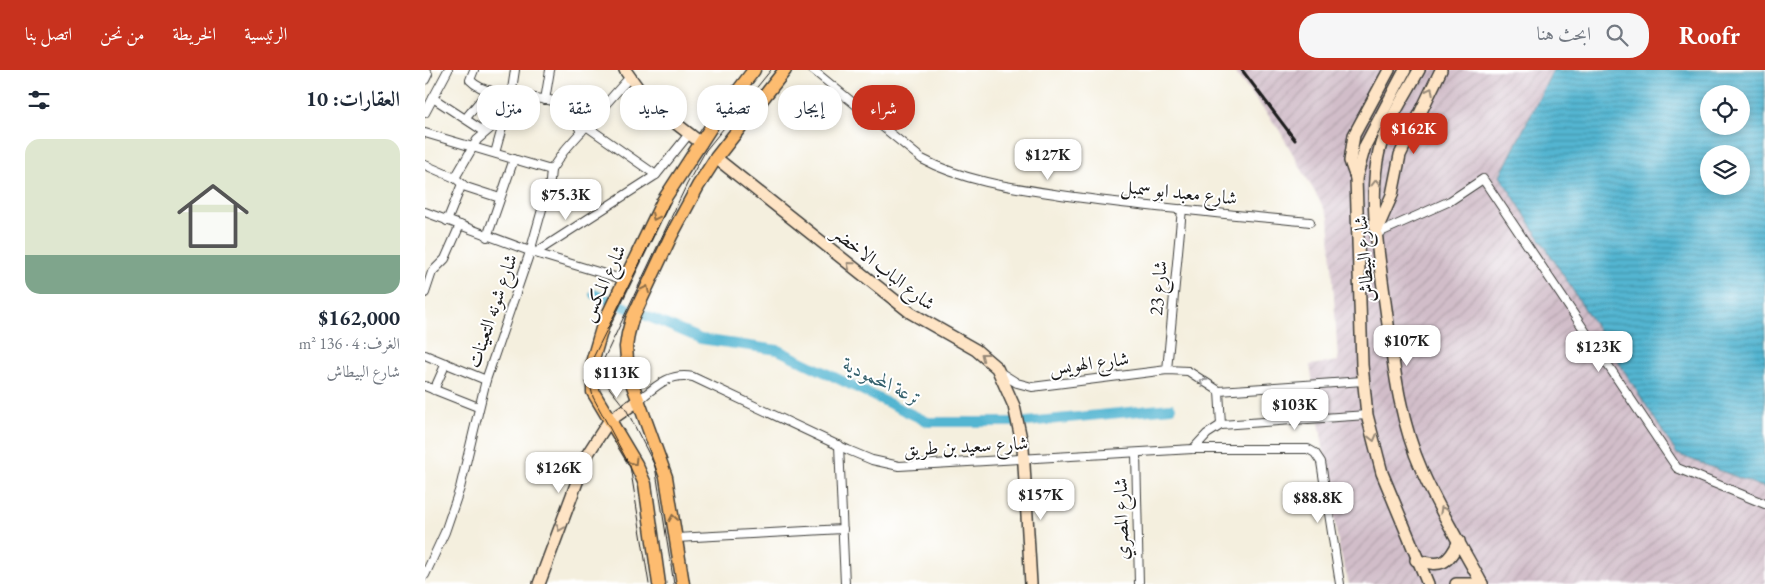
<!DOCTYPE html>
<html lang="ar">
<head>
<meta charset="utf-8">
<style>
  body { margin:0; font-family:"EB Garamond",Amiri,serif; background:#f6f6f7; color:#1f2937; direction:rtl; height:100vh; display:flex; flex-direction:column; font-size:19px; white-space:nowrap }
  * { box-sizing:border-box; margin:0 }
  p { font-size:16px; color:#747a83 }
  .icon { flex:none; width:28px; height:28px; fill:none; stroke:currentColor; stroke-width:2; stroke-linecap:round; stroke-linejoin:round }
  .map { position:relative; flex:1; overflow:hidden; direction:ltr }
  .panel { display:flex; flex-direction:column; background:#fff; width:425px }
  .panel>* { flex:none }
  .hud { position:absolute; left:15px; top:15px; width:475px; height:45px; direction:rtl; display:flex; gap:10px }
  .fabs { position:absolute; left:1275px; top:15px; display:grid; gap:10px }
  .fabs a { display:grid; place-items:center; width:50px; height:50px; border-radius:50%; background:#fff; box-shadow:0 2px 8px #0003; font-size:25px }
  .price { position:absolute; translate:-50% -42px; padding:0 11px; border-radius:10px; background:#fff; color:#222; font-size:16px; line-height:32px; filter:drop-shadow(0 1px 2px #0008) }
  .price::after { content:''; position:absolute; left:50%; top:30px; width:15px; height:11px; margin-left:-8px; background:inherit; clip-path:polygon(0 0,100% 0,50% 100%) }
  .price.selected { background:#c8321e; color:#fff }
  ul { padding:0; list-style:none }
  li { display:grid; align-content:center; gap:10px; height:265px; padding:0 25px }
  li+li { border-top:1px solid #e0e1e3 }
  li span { display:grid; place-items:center; height:155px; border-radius:15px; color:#555 }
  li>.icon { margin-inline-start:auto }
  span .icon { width:90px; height:90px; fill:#fffc; stroke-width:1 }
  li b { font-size:21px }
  h2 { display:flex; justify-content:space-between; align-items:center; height:60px; padding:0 25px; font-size:21px }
  .chip { padding:0 18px; border-radius:20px; background:#fff; box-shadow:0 2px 8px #0003; font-size:18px; line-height:45px }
  .chip.selected { background:#c8321e; color:#fff }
  header { display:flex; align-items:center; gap:30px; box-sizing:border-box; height:70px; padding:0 25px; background:#c8321e; color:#fff }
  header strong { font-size:24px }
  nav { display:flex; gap:28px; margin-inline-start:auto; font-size:18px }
  .search { width:350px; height:45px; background:#f6f6f7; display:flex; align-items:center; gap:12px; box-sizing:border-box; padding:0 18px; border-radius:20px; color:#747a83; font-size:19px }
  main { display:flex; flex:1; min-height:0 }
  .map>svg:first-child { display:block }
  .industrial { fill:url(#industrial-furrows) }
  .water { fill:url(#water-rules); stroke:#386876; fill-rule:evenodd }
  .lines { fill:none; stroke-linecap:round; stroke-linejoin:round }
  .canal { stroke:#53b5d1; stroke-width:10 }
  .street-casing { stroke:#3c3c39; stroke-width:10 }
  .secondary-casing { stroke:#3c3c39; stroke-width:14 }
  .primary-casing { stroke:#3c3c39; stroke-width:15 }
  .street { stroke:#fff; stroke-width:8 }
  .secondary { stroke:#fee4c5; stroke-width:11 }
  .primary { stroke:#fdbc6f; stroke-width:12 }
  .tram { stroke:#1c1c1c; stroke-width:1 }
  .rail { stroke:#1c1c1c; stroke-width:3 }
  .oneway { stroke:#988a79 }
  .oneway2 { stroke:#8c6c46 }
  .oneway3 { stroke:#999 }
  .labels { text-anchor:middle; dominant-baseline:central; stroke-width:4; stroke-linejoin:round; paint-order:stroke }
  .street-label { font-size:19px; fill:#1c1c1c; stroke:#fff }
  .water-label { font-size:20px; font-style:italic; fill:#35616d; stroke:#fff }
</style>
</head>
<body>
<header>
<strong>Roofr</strong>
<div class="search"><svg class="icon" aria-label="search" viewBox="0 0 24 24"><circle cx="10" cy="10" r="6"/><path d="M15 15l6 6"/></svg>ابحث هنا</div>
<nav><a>الرئيسية</a><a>الخريطة</a><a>من نحن</a><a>اتصل بنا</a></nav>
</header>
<main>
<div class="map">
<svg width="1340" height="514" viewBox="0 0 1340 514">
  <defs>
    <pattern id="industrial-furrows" width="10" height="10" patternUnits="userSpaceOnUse" patternTransform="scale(1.25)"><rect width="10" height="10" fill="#d1bdc9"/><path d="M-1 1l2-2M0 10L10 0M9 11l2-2" fill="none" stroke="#b3a2ac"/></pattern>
    <pattern id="water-rules" width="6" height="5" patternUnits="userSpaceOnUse" patternTransform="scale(1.25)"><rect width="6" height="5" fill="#53b5d1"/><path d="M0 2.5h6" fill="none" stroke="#4492a9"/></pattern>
  </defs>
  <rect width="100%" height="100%" fill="#fff"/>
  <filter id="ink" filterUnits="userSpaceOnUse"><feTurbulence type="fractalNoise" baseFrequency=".02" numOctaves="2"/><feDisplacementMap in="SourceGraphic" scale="10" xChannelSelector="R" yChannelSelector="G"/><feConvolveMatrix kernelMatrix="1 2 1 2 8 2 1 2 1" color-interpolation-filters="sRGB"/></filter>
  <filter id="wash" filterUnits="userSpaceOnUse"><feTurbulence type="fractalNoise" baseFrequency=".0096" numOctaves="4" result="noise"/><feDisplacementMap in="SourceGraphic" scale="20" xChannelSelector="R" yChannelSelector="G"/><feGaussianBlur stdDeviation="1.12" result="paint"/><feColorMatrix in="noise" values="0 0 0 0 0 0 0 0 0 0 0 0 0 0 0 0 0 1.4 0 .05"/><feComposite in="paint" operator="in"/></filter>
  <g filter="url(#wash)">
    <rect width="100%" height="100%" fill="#f4efde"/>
    <!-- industrial -->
    <polygon class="industrial" points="808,0 1128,0 1075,106 1252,384 1340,418 1340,514 924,514 914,478 885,295 913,291 904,147 853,58"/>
    <!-- water -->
    <path class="water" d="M1128,0h212v418l-88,-34 -177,-278zM1284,24h32v32h-32zM1284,84h32v32h-32z"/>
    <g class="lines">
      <!-- canal -->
      <polyline class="canal" points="169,224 276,269 353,280 503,352 602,352 746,338"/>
    </g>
  </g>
  <g filter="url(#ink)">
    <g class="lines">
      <defs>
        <g id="street">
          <path d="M49,0l-4,10c20,21 71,13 97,25l14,27"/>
          <path d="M388,0l109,89c41,22 93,29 139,36 82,12 166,19 249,27"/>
          <polyline points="0,10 3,4 0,0"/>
          <polyline points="8,28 60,62"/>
          <polyline points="120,30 125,0"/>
          <polyline points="0,43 23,0"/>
          <polyline points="41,48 64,20"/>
          <polyline points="161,56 231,105"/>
          <polyline points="0,63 126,100"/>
          <polyline points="70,83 86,26 90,0"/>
          <polyline points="0,95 30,108 41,117 75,128"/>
          <polyline points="30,108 52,70 79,47"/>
          <polyline points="0,142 110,183 231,105 264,64"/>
          <polyline points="22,151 37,114"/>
          <polyline points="951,164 1025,131 1058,109 1252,398 1340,434"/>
          <polyline points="62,167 89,89"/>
          <polyline points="110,183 200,210"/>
          <polyline points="0,223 7,202 20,189 35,155"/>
          <polyline points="0,285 61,310"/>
          <polyline points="742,300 757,139"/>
          <polyline points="576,303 592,313 607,317 742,300 763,301 794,321 938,311"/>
          <polyline points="0,316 53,337"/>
          <polyline points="9,320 21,293"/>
          <polyline points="794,321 796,355"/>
          <path d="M214,330c17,-14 31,-28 54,-23l155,73 24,10 27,6 294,-17h115l7,4 6,9 19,122"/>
          <polyline points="414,375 420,514"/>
          <polyline points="768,379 782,364 796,355 942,345"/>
          <polyline points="711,383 714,514"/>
          <polyline points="251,468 418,459"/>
          <polyline points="0,505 20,462 35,418 61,310 105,182 125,111 126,100 139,81 204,8"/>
        </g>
        <g id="secondary">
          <polyline points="200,0 222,31 276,73"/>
          <polyline points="980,0 940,76 931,108 937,295 942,345 957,403 1003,514"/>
          <path d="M994,0c-14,26 -33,53 -40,81 -11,46 0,105 6,151 8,57 13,115 37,169 17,39 40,76 60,113"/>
          <polyline points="291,88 486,243 551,280 572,298 589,336 598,378 606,514"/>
          <polyline points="931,108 925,91 929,65 964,0"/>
          <polyline points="953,157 967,125 975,85 1016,0"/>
          <path d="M991,490c25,7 32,5 43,-19"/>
          <polyline points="114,514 162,385 184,351 214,330"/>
          <polyline points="1031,514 1057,514"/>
        </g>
        <g id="primary">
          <polyline points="234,514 220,414 211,394 168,322 168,289 178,255 238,131 290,51 329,0"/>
          <polyline points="258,514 241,407 203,302 201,277 203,264 207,249 246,166 273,116 291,88 360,0"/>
        </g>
      </defs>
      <!-- street casing -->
      <use href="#street" class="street-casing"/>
      <!-- secondary casing -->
      <use href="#secondary" class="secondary-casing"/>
      <!-- primary casing -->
      <use href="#primary" class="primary-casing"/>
      <!-- street -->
      <use href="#street" class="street"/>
      <!-- secondary -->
      <use href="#secondary" class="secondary"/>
      <!-- primary -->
      <use href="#primary" class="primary"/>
      <!-- tram -->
      <g class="tram">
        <polyline points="224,514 205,396 168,327 162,300 244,134"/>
        <polyline points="249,514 230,396 201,339 178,310 176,295 262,114 281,80 346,0"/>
      </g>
      <!-- rail -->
      <polyline class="rail" points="817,0 870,70"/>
    </g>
    <!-- one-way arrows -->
    <defs><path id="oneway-chevron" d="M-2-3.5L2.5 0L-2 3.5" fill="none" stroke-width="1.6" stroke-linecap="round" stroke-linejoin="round" transform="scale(1.25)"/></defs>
    <g class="oneway">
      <use href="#oneway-chevron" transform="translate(1005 21) rotate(-63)"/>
      <use href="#oneway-chevron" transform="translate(951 113) rotate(-89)"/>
      <use href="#oneway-chevron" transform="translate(425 195) rotate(-141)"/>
      <use href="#oneway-chevron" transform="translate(559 286) rotate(-142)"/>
      <use href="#oneway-chevron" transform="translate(948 368) rotate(76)"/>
      <use href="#oneway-chevron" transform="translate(1018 440) rotate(-118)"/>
      <use href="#oneway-chevron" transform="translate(135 458) rotate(111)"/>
    </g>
    <g class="oneway2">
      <use href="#oneway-chevron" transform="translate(230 147) rotate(116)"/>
      <use href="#oneway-chevron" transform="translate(221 219) rotate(-65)"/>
      <use href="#oneway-chevron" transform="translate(209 392) rotate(59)"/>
      <use href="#oneway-chevron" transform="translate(248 448) rotate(-99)"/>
    </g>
    <use class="oneway3" href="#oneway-chevron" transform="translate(778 312) rotate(-145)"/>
  </g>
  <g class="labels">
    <!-- street labels -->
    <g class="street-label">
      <text transform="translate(754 122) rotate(6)">شارع معبد ابو سمبل</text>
      <text transform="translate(939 189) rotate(-95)">شارع البيطاش</text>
      <text transform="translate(459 198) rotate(38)">شارع الباب الاخضر</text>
      <text transform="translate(178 213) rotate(-65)">شارع المكس</text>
      <text transform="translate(733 218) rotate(-85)">شارع 23</text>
      <text transform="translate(67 241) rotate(-71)">شارع شونه التعينات</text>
      <text transform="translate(664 293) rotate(-7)">شارع الهويس</text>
      <text transform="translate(541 376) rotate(-3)">شارع سعيد بن طريق</text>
      <text transform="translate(696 449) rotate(-91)">شارع المصري</text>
    </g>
    <!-- water labels -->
    <g class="water-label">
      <text transform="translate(458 311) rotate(26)">ترعة المحمودية</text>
    </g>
  </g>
</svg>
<div class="fabs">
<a><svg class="icon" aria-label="locate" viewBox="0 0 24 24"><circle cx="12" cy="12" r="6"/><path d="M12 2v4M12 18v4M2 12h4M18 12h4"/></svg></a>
<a><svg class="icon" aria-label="layers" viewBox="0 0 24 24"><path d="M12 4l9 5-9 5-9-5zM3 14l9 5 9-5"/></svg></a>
</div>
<b class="price selected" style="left:989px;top:85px">$162K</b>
<b class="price" style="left:623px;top:111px">$127K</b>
<b class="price" style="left:141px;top:151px">$75.3K</b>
<b class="price" style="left:982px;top:297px">$107K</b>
<b class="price" style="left:1174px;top:303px">$123K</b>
<b class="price" style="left:192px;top:329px">$113K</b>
<b class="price" style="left:870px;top:361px">$103K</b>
<b class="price" style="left:134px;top:424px">$126K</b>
<b class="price" style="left:616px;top:451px">$157K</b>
<b class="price" style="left:893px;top:454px">$88.8K</b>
<div class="hud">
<a class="chip selected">شراء</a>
<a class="chip">إيجار</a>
<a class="chip">تصفية</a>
<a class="chip">جديد</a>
<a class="chip">شقة</a>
<a class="chip">منزل</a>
</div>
</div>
<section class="panel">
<h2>العقارات: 10<svg class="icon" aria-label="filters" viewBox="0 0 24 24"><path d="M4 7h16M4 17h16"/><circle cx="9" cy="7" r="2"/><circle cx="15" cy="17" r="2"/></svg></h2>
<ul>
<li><span style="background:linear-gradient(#dfe7d0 75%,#7fa58c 0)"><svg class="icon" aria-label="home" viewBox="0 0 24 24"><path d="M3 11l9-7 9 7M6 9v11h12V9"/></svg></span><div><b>$162,000</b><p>الغرف: 4 · 136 m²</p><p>شارع البيطاش</p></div></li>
</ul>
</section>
</main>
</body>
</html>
